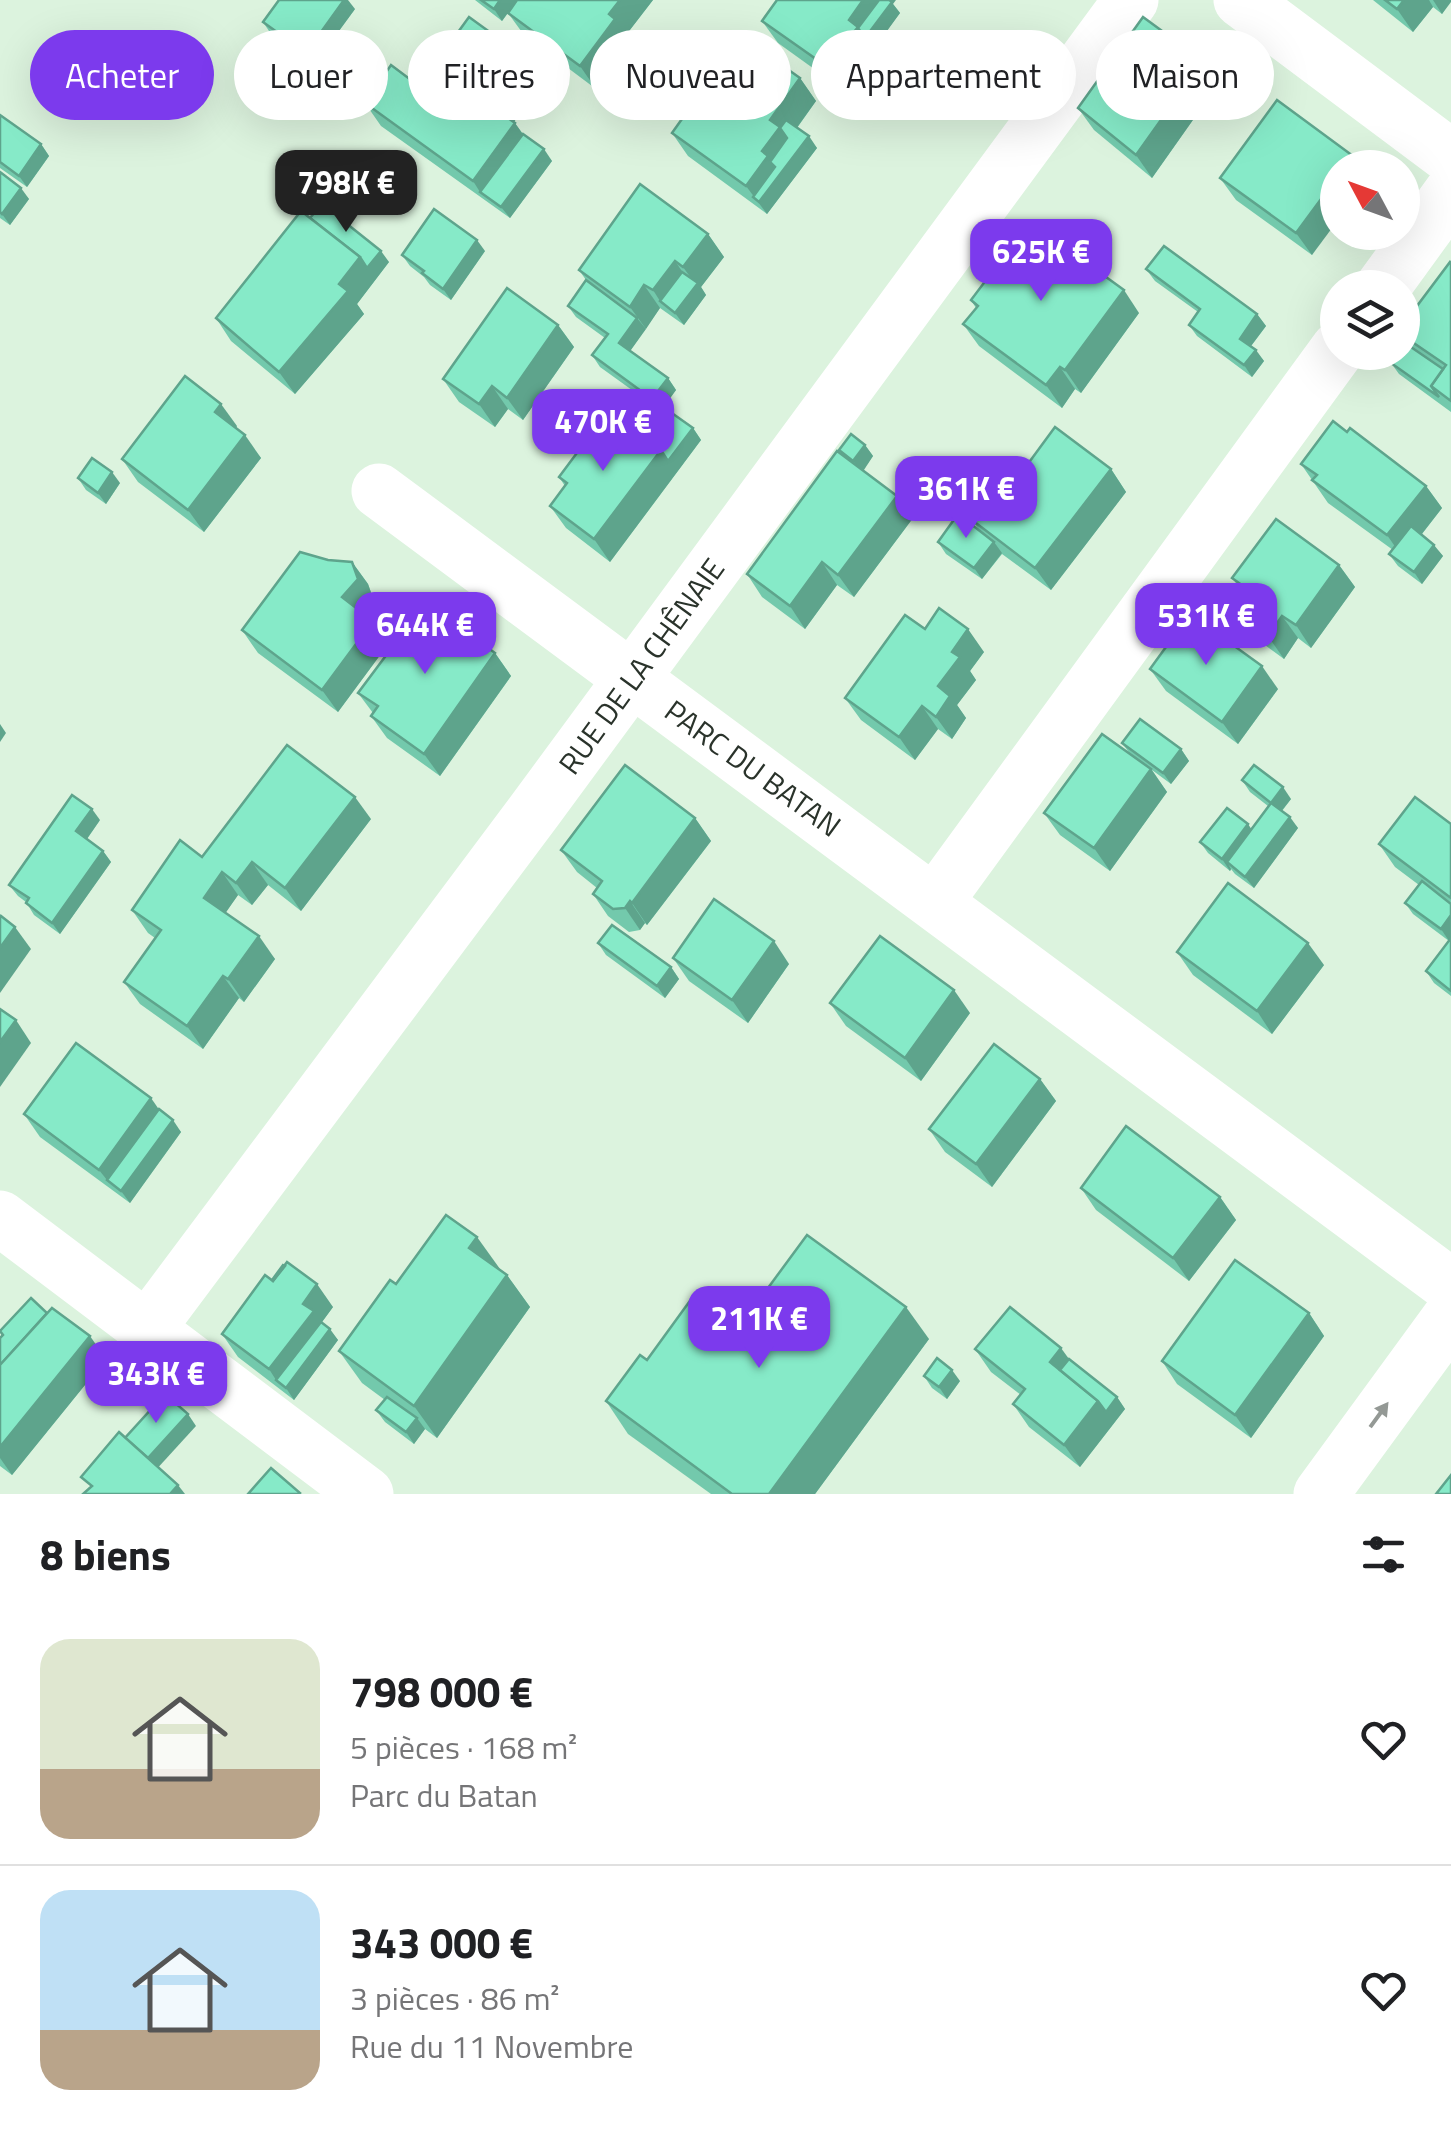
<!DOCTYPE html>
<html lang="fr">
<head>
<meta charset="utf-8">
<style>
  body { margin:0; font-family:"Titillium Web",sans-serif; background:#f6f6f6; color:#202124; height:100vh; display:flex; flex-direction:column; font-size:38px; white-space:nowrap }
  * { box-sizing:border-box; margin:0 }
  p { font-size:32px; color:#757577 }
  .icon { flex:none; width:55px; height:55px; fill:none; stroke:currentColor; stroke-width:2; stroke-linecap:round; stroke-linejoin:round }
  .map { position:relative; height:1494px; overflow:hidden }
  .side { display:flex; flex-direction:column; background:#fff; flex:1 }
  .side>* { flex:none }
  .banner { position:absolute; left:30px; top:30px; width:1392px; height:90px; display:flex; gap:20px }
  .needle { width:65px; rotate:311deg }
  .fabs { position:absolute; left:1320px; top:150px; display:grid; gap:20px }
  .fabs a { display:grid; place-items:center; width:100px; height:100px; border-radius:50%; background:#fff; box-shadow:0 10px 40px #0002; font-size:50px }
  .price { position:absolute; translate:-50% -85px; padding:0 22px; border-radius:20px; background:#7c3aed; color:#fff; font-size:32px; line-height:65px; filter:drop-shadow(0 2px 5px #0008) }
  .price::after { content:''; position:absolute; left:50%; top:60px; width:30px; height:22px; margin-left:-15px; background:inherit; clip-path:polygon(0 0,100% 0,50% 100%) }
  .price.active { background:#222; color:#fff }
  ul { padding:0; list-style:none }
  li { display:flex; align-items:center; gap:30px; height:250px; padding:0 40px }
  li+li { border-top:2px solid #e0e0e0 }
  li span { display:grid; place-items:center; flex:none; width:280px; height:200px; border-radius:30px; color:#555 }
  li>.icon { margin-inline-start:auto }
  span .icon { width:120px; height:120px; fill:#fffc; stroke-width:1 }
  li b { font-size:42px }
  h2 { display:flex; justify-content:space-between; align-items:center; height:120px; padding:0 40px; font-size:42px }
  .tag { padding:0 35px; border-radius:45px; background:#fff; box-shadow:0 10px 40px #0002; font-size:35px; line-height:90px }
  .tag.active { background:#7c3aed; color:#fff }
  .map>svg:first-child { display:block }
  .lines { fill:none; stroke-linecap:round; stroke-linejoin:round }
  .minor { stroke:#fff; stroke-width:55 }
  .wall { fill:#73c9ac }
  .shaded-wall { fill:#5ea48c }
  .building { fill:#86eac8; stroke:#5ea48c; stroke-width:2.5 }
  .oneway { fill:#949995 }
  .labels { text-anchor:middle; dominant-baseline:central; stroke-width:9; stroke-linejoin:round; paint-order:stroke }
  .street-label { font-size:30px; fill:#2a332b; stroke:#fff }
</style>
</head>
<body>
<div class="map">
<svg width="1451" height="1494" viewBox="0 0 1451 1494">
  <rect width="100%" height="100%" fill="#dcf3de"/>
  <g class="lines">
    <!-- minor -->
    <g class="minor">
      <polyline points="1241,0 1451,157"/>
      <polyline points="1382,288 1451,193"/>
      <polyline points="379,491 1451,1286"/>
      <polyline points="935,902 1338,349"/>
      <polyline points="0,1218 366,1494"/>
      <polyline points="147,1329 535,810 1131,0"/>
      <polyline points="1321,1494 1451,1316"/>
    </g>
  </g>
  <!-- wall -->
  <g class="wall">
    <polygon points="475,0 653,0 626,35 631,41 596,89 524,35 508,13 502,21"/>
    <polygon points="1373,0 1451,0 1442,14 1433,7 1413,32"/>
    <polygon points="893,4 900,13 842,89 778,43 762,21"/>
    <polygon points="355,9 314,65 271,34 263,22"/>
    <polygon points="800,78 816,101 797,128 817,148 767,214 688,156 672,133"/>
    <polygon points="542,82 514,122 523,134 552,161 510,218 381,126 365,103 419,86"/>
    <polygon points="1219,83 1152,178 1094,130 1078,108"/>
    <polygon points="0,115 41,144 49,156 27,187 0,168"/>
    <polygon points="1353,156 1361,168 1338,168 1312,255 1236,200 1220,178"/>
    <polygon points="0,172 29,199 10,225 0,218"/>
    <polygon points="310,218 389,262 357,304 364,314 295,394 231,341 216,318"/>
    <polygon points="708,234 724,257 701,287 706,295 684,325 660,308 630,351 668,378 676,390 663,407 693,428 701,440 610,562 566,528 550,506 565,486 559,477 632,428 650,403 600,367 592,355 605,338 576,317 568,306 586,280 579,270"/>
    <polygon points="485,251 451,300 430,285 424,277 410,266 402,255"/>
    <polygon points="1451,263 1451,412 1399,374 1391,363 1405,343 1402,339 1402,326"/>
    <polygon points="1146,269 1257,314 1266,326 1251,346 1264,361 1252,377 1197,336 1189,325 1198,312 1155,281"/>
    <polygon points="971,300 1139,313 1081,393 1075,389 1062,408 979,346 963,324 976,308"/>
    <polygon points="558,325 574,347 523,420 508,409 495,427 459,402 443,379"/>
    <polygon points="237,426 236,428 261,458 204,532 138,482 122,459"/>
    <polygon points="1347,432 1426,486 1442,508 1422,534 1443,556 1422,584 1398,566 1389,554 1393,550 1328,503 1301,464"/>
    <polygon points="865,445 873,456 863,470 897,496 913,518 854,597 837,585 805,629 762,597 747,574 842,454 839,450"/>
    <polygon points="1111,469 1126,492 1051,590 1002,554 982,579 946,554 938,542 979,530 972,520 997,506"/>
    <polygon points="78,478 120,483 106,504 86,490"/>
    <polygon points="328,560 352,562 368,584 374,601 363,613 373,621 389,643 338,712 258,653 242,630"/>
    <polygon points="1339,565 1355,587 1311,648 1298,638 1284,659 1246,631 1231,608 1243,592 1232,578"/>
    <polygon points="925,629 984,652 970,671 976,680 957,705 966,718 952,739 938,729 915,760 861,720 845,698"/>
    <polygon points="495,653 511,676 440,776 387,738 371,716 373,713 358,693"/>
    <polygon points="1150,669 1278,689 1238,744 1166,691"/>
    <polygon points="1122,743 1181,749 1189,761 1171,784 1152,770 1167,792 1110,871 1060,835 1044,813 1130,754"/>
    <polygon points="1242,780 1291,799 1282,811 1298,828 1254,888 1235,874 1231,869 1230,871 1208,853 1200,842 1251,829 1268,806 1250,792"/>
    <polygon points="695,818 711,841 647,925 645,923 640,930 629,932 608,916 593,894 597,888 577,872 561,850"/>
    <polygon points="371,819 301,911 268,885 252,905 238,895 225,913 275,959 244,1002 239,998 203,1049 140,1004 124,982 155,938 148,933 132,910 202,857"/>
    <polygon points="100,820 87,839 103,851 111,862 60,934 34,915 26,902 18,896 9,885"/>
    <polygon points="1451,824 1451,996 1434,983 1426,971 1449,941 1413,914 1405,903 1419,885 1395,867 1379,844"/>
    <polygon points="598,943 671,967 679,979 665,998 606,955"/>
    <polygon points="1177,952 1324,965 1272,1034 1193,975"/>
    <polygon points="673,958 789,964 748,1023 689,981"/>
    <polygon points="830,1003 970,1013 921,1081 846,1026"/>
    <polygon points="1040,1079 1056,1101 992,1187 945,1152 929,1129"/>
    <polygon points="159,1109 181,1132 130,1203 40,1137 24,1114"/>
    <polygon points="1081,1188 1220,1197 1236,1220 1189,1281 1096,1210"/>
    <polygon points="500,1270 507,1275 530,1307 437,1438 425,1429 414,1444 385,1422 376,1410 385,1400 362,1383 339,1351 396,1284"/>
    <polygon points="272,1280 333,1307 322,1322 338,1340 294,1400 238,1357 222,1334"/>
    <polygon points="47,1313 106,1359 12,1475 0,1466 0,1338 2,1336 0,1332"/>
    <polygon points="1309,1313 1324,1336 1251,1438 1177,1384 1162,1361"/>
    <polygon points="737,1330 929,1339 815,1494 711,1494 628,1434 606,1401 647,1360"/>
    <polygon points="975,1349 1069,1359 1117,1397 1125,1409 1080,1467 1029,1427 1013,1404 1021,1395 991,1372"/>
    <polygon points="924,1376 960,1381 947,1399 932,1388"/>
  </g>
  <!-- shaded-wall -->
  <g class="shaded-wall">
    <polygon points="344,0 348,0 355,9 314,65 306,53"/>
    <polygon points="500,0 517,0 502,21 494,9"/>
    <polygon points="620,0 653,0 626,35 631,41 596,89 580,66 609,14"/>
    <polygon points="863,0 896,0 893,4 900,13 874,49 865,38 874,50 842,89 826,66 849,20"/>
    <polygon points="1404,0 1429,0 1433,7 1413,32 1397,9"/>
    <polygon points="1433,0 1451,0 1451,2 1442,14"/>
    <polygon points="527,59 542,82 509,129 493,107"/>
    <polygon points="1203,61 1219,83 1152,178 1136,155"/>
    <polygon points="800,78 816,101 788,140 809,136 817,148 767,214 746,186 762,151 770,120"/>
    <polygon points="515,123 531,146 480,192 473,181"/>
    <polygon points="41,144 49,156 27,187 19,176"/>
    <polygon points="544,149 552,161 510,218 501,207"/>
    <polygon points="1353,156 1361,168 1344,168"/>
    <polygon points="1338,176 1338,220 1312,255 1296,233"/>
    <polygon points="21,188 29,199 10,225 2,214"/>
    <polygon points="708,234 724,257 701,287 706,295 684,325 675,313 696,285 683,267"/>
    <polygon points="477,240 485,251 451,300 443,289"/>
    <polygon points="381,251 389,262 357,304 364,314 295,394 279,372 339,284 360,257"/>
    <polygon points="675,261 690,283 660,301 653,290"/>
    <polygon points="644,285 660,308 646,329 630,307"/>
    <polygon points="1124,290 1139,313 1081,393 1065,370"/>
    <polygon points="1257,314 1266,326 1248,350 1240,339"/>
    <polygon points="637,318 646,329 628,354 619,343"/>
    <polygon points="558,325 574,347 523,420 507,398"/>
    <polygon points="1256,350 1264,361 1252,377 1244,365"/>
    <polygon points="1060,367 1075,389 1062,408 1046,385"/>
    <polygon points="668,378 676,390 661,411 652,399"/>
    <polygon points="492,386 508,409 495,427 479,404"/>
    <polygon points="221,404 237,426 231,435 215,412"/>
    <polygon points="693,428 701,440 610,562 594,539 661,450"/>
    <polygon points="245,435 261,458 204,532 188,510"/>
    <polygon points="865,445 873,456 862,473 853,461"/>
    <polygon points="1111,469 1126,492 1051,590 1035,568"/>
    <polygon points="112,472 120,483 106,504 98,493"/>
    <polygon points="1426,486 1442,508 1403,558 1387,535"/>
    <polygon points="897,496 913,518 854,597 838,575"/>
    <polygon points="994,542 1002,553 982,579 974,568"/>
    <polygon points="1434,545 1443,556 1422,584 1414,572"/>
    <polygon points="352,562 368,584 374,601 358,620 342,597"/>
    <polygon points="822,562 837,585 805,629 790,606"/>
    <polygon points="1339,565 1355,587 1311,648 1296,625"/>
    <polygon points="1282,616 1298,638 1284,659 1268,636"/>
    <polygon points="373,621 389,643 338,712 322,690"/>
    <polygon points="968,629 984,652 970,671 976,680 957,705 966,718 952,739 936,717 938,686 952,652"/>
    <polygon points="495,653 511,676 440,776 424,754"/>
    <polygon points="1262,666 1278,689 1238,744 1222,722"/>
    <polygon points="922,706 938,729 915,760 899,737"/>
    <polygon points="0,724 6,733 0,742"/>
    <polygon points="1181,749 1189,761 1171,784 1163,773"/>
    <polygon points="1151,769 1167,792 1110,871 1094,848"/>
    <polygon points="1283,787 1291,799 1279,814 1271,803"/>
    <polygon points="355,797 371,819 301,911 285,888"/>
    <polygon points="92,809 100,820 84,843 76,831"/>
    <polygon points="1290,817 1298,828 1254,888 1245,877"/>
    <polygon points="695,818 711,841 647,925 632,903"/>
    <polygon points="1248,824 1256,836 1227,862 1231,869 1230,871 1222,859"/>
    <polygon points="103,851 111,862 60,934 52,923"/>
    <polygon points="252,862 268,885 252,905 236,883"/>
    <polygon points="222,872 238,895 220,921 204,898"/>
    <polygon points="630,901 645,923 640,930 625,908"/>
    <polygon points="1451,915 1451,938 1449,941 1441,929"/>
    <polygon points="15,927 31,949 0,993 0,948"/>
    <polygon points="259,936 275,959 244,1002 228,979"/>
    <polygon points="774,941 789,964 748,1023 732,1000"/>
    <polygon points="1308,943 1324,965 1272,1034 1257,1011"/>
    <polygon points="671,967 679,979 665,998 657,986"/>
    <polygon points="223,976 239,998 203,1049 187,1026"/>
    <polygon points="954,990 970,1013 921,1081 905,1058"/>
    <polygon points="16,1020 31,1043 0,1087 0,1042"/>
    <polygon points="1040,1079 1056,1101 992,1187 976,1164"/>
    <polygon points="151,1098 167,1121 107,1180 99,1170"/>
    <polygon points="173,1120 181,1132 130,1203 121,1191"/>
    <polygon points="1220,1197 1236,1220 1189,1281 1173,1258"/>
    <polygon points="477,1237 500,1269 469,1248"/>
    <polygon points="507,1275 530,1307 437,1438 414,1406"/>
    <polygon points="317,1284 333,1307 322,1322 330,1329 338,1340 294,1400 286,1388 276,1380 269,1369 303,1304"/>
    <polygon points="906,1307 929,1339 815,1494 769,1494"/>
    <polygon points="1309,1313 1324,1336 1251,1438 1235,1415"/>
    <polygon points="90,1336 106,1359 12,1475 0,1458 0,1447"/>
    <polygon points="1061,1348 1077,1370 1068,1382 1050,1362"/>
    <polygon points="952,1370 960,1381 947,1399 939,1387"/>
    <polygon points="1117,1397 1125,1409 1080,1467 1064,1445 1098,1401"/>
    <polygon points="188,1414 196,1426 154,1472 146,1460"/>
    <polygon points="417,1418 425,1429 414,1444 406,1432"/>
    <polygon points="178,1485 185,1494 170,1494"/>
  </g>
  <!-- building -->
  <g class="building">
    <polygon points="279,0 344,0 306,53 263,22"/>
    <polygon points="481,0 500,0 494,9"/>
    <polygon points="517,0 620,0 609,14 615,19 580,66 508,13"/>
    <polygon points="777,0 863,0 849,20 858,27 826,66 762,21"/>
    <polygon points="879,0 889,0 892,2 865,38 858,28"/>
    <polygon points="1385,0 1404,0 1397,9"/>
    <polygon points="469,17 527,59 493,107 515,123 473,181 365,103 391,65 419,86"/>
    <polygon points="1143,17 1203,61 1136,155 1078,108"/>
    <polygon points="741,36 800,78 770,120 780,127 762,151 768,156 746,186 672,133"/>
    <polygon points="1277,100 1353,156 1344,168 1338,168 1338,176 1296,233 1220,178"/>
    <polygon points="0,115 41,144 19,176 0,162"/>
    <polygon points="786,120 809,136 759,202 753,197 775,167 770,162 787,138 780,128"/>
    <polygon points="523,134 544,149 501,207 480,192"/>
    <polygon points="0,172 21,188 2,214 0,212"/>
    <polygon points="640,184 708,234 683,267 675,261 653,290 644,285 630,307 579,270"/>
    <polygon points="322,204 381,251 367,268 360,257 310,218"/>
    <polygon points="434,209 477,240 443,289 422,273 424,271 402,255"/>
    <polygon points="301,211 360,257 339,284 348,291 279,372 216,318"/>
    <polygon points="1030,222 1124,290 1065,370 1060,367 1046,385 963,324 978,306 971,300"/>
    <polygon points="1164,246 1257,314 1240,339 1256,350 1244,365 1189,325 1200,309 1146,269"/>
    <polygon points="1450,262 1451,263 1451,401 1431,386 1446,365 1402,335 1402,326"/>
    <polygon points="682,272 698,283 675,313 660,301"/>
    <polygon points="586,280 637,318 619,343 668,378 652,399 592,355 608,334 568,306"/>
    <polygon points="507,288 558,325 507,398 492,386 479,404 443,379"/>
    <polygon points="1405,343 1443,369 1431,386 1439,397 1391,363 1398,352 1402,352 1402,347"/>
    <polygon points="185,376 221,404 215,412 245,435 188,510 122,459"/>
    <polygon points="652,399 693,428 668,461 661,450 632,428"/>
    <polygon points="609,410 661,450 594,539 550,506 567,483 559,477"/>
    <polygon points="1333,421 1347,432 1350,428 1426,486 1387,535 1312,480 1317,475 1301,464"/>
    <polygon points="1055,427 1111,469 1035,568 972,520 988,499 997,506"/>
    <polygon points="851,434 865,445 853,461 839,450"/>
    <polygon points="837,451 897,496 838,575 822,562 790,606 747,574"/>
    <polygon points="92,458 112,472 98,493 78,478"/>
    <polygon points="958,514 994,542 974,568 938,542"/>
    <polygon points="1276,519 1339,565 1296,625 1282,616 1268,636 1231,608 1246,588 1232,578"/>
    <polygon points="1411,526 1434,545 1414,572 1389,554"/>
    <polygon points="300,552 328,560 352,562 358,579 342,597 373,621 322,690 242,630"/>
    <polygon points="426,602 495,653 424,754 371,716 378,706 358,693"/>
    <polygon points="939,608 968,629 952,652 960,657 938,686 950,696 936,717 922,706 899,737 845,698 905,615 925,629"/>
    <polygon points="1190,614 1262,666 1222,722 1150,669"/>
    <polygon points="1140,719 1181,749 1163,773 1122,743"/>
    <polygon points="1102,734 1151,769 1094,848 1044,813"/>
    <polygon points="287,745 355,797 285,888 252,862 236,883 222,872 204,898 259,936 228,979 223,976 187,1026 124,982 161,930 132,910 180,840 202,857"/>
    <polygon points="625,765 695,818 632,903 630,901 625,908 613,909 593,894 602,881 561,850"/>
    <polygon points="1254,765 1283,787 1271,803 1290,817 1245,877 1227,862 1271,803 1242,780"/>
    <polygon points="72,795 92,809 76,831 103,851 52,923 26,903 29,898 9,885"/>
    <polygon points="1415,797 1451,824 1451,898 1379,844"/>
    <polygon points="1227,808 1248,824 1222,859 1200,842"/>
    <polygon points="1422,881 1451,904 1451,915 1441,929 1405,903"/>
    <polygon points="1228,883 1308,943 1257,1011 1177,952"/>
    <polygon points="714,899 774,941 732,1000 673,958"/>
    <polygon points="1,916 15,927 0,948 0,918"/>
    <polygon points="612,925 671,967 657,986 598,943"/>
    <polygon points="880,936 954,990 905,1058 830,1003"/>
    <polygon points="1451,938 1451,991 1426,971"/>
    <polygon points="0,1009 16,1020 0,1042"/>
    <polygon points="76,1043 151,1098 99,1170 24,1114"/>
    <polygon points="994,1044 1040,1079 976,1164 929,1129"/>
    <polygon points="159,1109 173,1120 121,1191 107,1180"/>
    <polygon points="1126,1126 1220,1197 1173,1258 1081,1188"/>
    <polygon points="446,1215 477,1237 469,1248 507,1275 414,1406 339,1351 390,1280 396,1284"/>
    <polygon points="807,1235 906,1307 769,1494 732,1494 606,1401 640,1355 647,1360 692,1298 737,1330"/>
    <polygon points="1235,1260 1309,1313 1235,1415 1162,1361"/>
    <polygon points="287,1262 317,1284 303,1304 314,1311 269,1369 222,1334 265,1275 273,1281"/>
    <polygon points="283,1265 285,1266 273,1281 272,1280"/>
    <polygon points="31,1298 47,1313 0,1365 0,1338 3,1335 0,1331"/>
    <polygon points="1010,1307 1061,1348 1050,1362 1098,1401 1064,1445 1013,1404 1025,1389 975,1349"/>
    <polygon points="52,1308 90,1336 0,1447 0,1365"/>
    <polygon points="321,1322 330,1329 286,1388 276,1380"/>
    <polygon points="937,1358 952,1370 939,1387 924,1376"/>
    <polygon points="1069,1359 1117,1397 1106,1412 1098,1401 1060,1370"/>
    <polygon points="165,1394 188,1414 148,1458 125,1438"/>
    <polygon points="387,1397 417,1418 406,1432 376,1410"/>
    <polygon points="119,1432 178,1485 170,1494 83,1494 92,1486 81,1477"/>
    <polygon points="271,1468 300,1493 299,1494 248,1494"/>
    <polygon points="1451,1475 1451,1494 1436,1494"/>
  </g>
  <!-- one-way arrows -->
  <defs><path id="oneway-solid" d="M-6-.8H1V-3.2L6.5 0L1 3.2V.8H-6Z" transform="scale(2.5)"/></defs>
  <use class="oneway" href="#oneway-solid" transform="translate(1379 1415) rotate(-54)"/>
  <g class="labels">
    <!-- street labels -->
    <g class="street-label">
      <text transform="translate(641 666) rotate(-54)">RUE DE LA CHÊNAIE</text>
      <text transform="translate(753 768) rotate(36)">PARC DU BATAN</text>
    </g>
  </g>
</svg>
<div class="fabs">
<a><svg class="needle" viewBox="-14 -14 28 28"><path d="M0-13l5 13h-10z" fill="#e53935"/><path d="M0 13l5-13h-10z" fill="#757577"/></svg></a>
<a><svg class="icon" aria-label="layers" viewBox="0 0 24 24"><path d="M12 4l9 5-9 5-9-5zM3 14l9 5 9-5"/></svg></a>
</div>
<b class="price active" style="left:346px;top:235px">798K €</b>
<b class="price" style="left:1041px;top:304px">625K €</b>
<b class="price" style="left:603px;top:474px">470K €</b>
<b class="price" style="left:966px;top:541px">361K €</b>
<b class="price" style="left:1206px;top:668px">531K €</b>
<b class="price" style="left:425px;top:677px">644K €</b>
<b class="price" style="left:759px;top:1371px">211K €</b>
<b class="price" style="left:156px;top:1426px">343K €</b>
<div class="banner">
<a class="tag active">Acheter</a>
<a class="tag">Louer</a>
<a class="tag">Filtres</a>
<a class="tag">Nouveau</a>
<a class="tag">Appartement</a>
<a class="tag">Maison</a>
</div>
</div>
<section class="side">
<h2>8 biens<svg class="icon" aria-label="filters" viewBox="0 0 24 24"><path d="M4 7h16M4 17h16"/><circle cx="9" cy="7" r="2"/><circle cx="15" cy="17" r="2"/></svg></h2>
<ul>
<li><span style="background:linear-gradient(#dfe7d0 65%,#b9a48a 0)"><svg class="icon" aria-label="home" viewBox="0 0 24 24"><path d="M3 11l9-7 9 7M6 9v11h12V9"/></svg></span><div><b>798 000 €</b><p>5 pièces · 168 m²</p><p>Parc du Batan</p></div><svg class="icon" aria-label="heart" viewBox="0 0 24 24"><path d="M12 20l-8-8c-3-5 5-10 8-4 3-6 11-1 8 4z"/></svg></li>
<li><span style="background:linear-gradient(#bfe0f5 70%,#b9a48a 0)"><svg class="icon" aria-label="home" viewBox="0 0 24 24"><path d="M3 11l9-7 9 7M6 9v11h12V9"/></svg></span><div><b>343 000 €</b><p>3 pièces · 86 m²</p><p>Rue du 11 Novembre</p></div><svg class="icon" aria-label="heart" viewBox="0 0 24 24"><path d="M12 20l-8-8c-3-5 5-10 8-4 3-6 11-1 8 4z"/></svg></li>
</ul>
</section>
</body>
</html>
